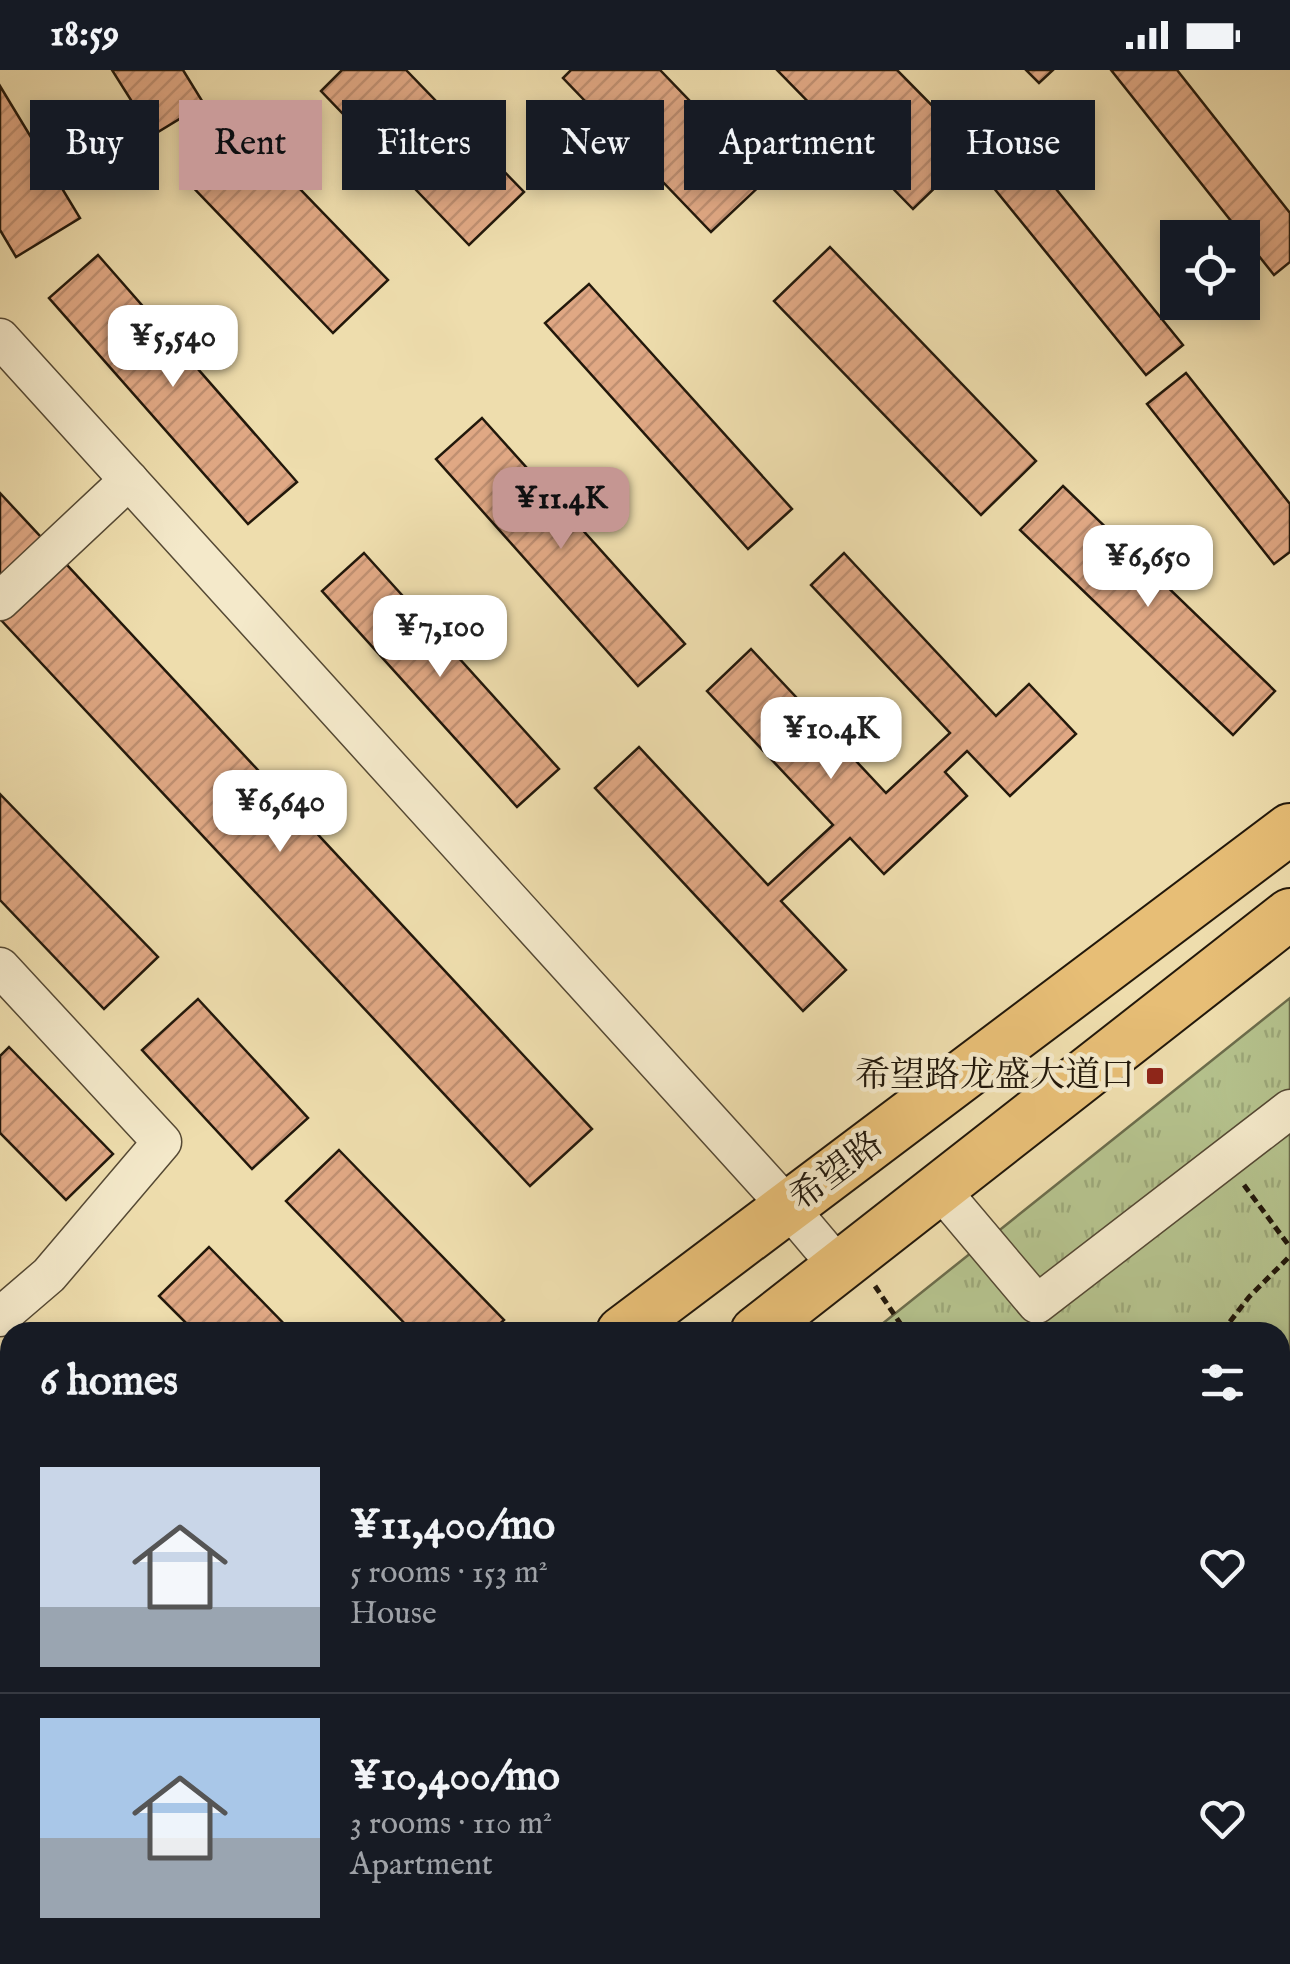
<!DOCTYPE html>
<html lang="en">
<head>
<meta charset="utf-8">
<style>
  body { margin:0; font-family:"IM FELL English","Noto Serif SC",serif; background:#20242c; color:#f1f3f6; height:100vh; display:flex; flex-direction:column; font-size:38px; white-space:nowrap }
  * { box-sizing:border-box; margin:0 }
  p { font-size:32px; color:#9ea1a6 }
  .icon { flex:none; width:55px; height:55px; fill:none; stroke:currentColor; stroke-width:2; stroke-linecap:round; stroke-linejoin:round }
  .map { position:relative; flex:1; overflow:hidden }
  .side { position:absolute; left:0px; top:1252px; width:1290px; height:642px; display:flex; flex-direction:column; background:#171b24; border-radius:30px 30px 0 0; box-shadow:0 5px 15px #0003 }
  .side>* { flex:none }
  .top-card { position:absolute; left:30px; top:30px; width:1230px; height:90px; display:flex; gap:20px }
  .controls { position:absolute; left:1160px; top:150px; display:grid; gap:20px }
  .controls a { display:grid; place-items:center; width:100px; height:100px; border-radius:0px; background:#171b24; box-shadow:0 5px 15px #0003; font-size:50px }
  .price { position:absolute; translate:-50% -85px; padding:0 22px; border-radius:20px; background:#fff; color:#222; font-size:32px; line-height:65px; filter:drop-shadow(0 2px 5px #0008) }
  .price::after { content:''; position:absolute; left:50%; top:60px; width:30px; height:22px; margin-left:-15px; background:inherit; clip-path:polygon(0 0,100% 0,50% 100%) }
  .price.active { background:#c59692; color:#111 }
  ul { padding:0; list-style:none }
  li { display:flex; align-items:center; gap:30px; height:250px; padding:0 40px }
  li+li { border-top:2px solid #363941 }
  li span { display:grid; place-items:center; flex:none; width:280px; height:200px; border-radius:0px; color:#555 }
  li>.icon { margin-inline-start:auto }
  span .icon { width:120px; height:120px; fill:#fffc; stroke-width:1 }
  li b { font-size:42px }
  h2 { display:flex; justify-content:space-between; align-items:center; height:120px; padding:0 40px; font-size:42px }
  .chip { padding:0 35px; border-radius:0px; background:#171b24; box-shadow:0 5px 15px #0003; font-size:35px; line-height:90px }
  .chip.active { background:#c59692; color:#111 }
  .status { display:flex; justify-content:space-between; align-items:center; height:70px; padding:0 50px; background:#171b24; direction:ltr }
  .status svg { height:28px; fill:currentColor }
  .map>svg:first-child { display:block }
  .grass { fill:url(#grass-tufts); stroke:#6c6d4c; stroke-width:2.5 }
  .water { fill:url(#water-rules); stroke:#6a7a68; stroke-width:2.5 }
  .building { fill:url(#building-hatch); stroke:#22180b; stroke-width:2.5 }
  .lines { fill:none; stroke-linecap:round; stroke-linejoin:round }
  .minor-casing { stroke:#554934; stroke-width:41 }
  .major-casing { stroke:#22180b; stroke-width:54 }
  .path { stroke:#22180b; stroke-width:5; stroke-dasharray:8 5; stroke-linecap:butt }
  .minor { stroke:#f4e9ca; stroke-width:38 }
  .major { stroke:#e7be76; stroke-width:50 }
  .poi-dot { fill:#8f2418; stroke:#f4e9ca; stroke-width:4 }
  .labels { text-anchor:middle; dominant-baseline:central; stroke-width:9; stroke-linejoin:round; paint-order:stroke }
  .poi-label { font-size:35px; fill:#22180b; stroke:#f4e9ca; text-anchor:end }
  .street-label { font-size:35px; fill:#22180b; stroke:#f4e9ca }
</style>
</head>
<body>
<div class="status"><b>18:59</b><svg viewBox="0 0 49 12"><path d="M0 12V9h3v3zM5 12V6h3v6zM10 12V3h3v9zM15 12V0h3v12zM26 1h20v11H26zM47 4h2v5h-2z"/></svg></div>
<div class="map">
<svg width="1290" height="1894" viewBox="0 0 1290 1894">
  <defs>
    <pattern id="grass-tufts" width="24" height="20" patternUnits="userSpaceOnUse" patternTransform="scale(2.5)"><rect width="24" height="20" fill="#b5c28d"/><path d="M3 7l-1-3M5 7V3M7 7l1-3M15 17l-1-3M17 17v-4M19 17l1-3" fill="none" stroke="#9ba678"/></pattern>
    <pattern id="water-rules" width="6" height="5" patternUnits="userSpaceOnUse" patternTransform="scale(2.5)"><rect width="6" height="5" fill="#9abca6"/><path d="M0 2.5h6" fill="none" stroke="#84a18e"/></pattern>
    <pattern id="building-hatch" width="6" height="6" patternUnits="userSpaceOnUse" patternTransform="scale(2.5)"><rect width="6" height="6" fill="#e0a884"/><path d="M-1 1l2-2M0 6l6-6M5 7l2-2" fill="none" stroke="#c09071"/></pattern>
  </defs>
  <rect width="100%" height="100%" fill="#eeddad"/>
  <filter id="stains"><feTurbulence type="fractalNoise" baseFrequency=".002" numOctaves="4"/><feColorMatrix values="0 0 0 0 .2 0 0 0 0 .09 0 0 0 0 .02 0 0 0 .5 -.17"/></filter>
  <radialGradient id="worn" r=".72"><stop offset=".6" stop-color="#630" stop-opacity="0"/><stop offset="1" stop-color="#630" stop-opacity=".3"/></radialGradient>
  <!-- grass -->
  <g class="grass">
    <polygon points="1290,928 1290,1306 1280,1314 1280,1262 872,1262"/>
    <polygon points="58,1885 570,1885 559,1894 47,1894"/>
  </g>
  <!-- water -->
  <g class="water">
    <polygon points="1290,1319 1290,1633 1280,1641 1280,1327"/>
    <polygon points="590,1885 959,1885 946,1894 579,1894"/>
  </g>
  <!-- building -->
  <g class="building">
    <polygon points="112,0 183,0 204,34 153,65"/>
    <polygon points="342,0 406,0 524,122 469,175 321,21"/>
    <polygon points="571,0 660,0 766,110 711,162 563,8"/>
    <polygon points="777,0 897,0 975,79 913,139"/>
    <polygon points="1026,0 1053,0 1039,13"/>
    <polygon points="1111,0 1177,0 1290,143 1290,192 1274,205"/>
    <polygon points="0,16 80,148 16,187 0,160"/>
    <polygon points="239,56 388,210 333,263 185,109"/>
    <polygon points="1021,76 1183,275 1146,305 984,106"/>
    <polygon points="830,177 1036,391 981,445 774,231"/>
    <polygon points="98,185 297,412 248,454 49,228"/>
    <polygon points="589,214 792,439 748,479 545,253"/>
    <polygon points="1186,303 1290,434 1290,482 1274,494 1147,334"/>
    <polygon points="482,348 685,574 638,616 436,389"/>
    <polygon points="1063,416 1275,621 1233,665 1020,460"/>
    <polygon points="0,423 592,1059 530,1116 0,549"/>
    <polygon points="364,483 559,699 517,737 322,521"/>
    <polygon points="844,483 996,646 1029,614 1076,664 1010,726 967,681 945,702 967,726 884,804 850,768 781,831 846,900 803,941 595,718 639,677 768,815 833,755 707,621 751,579 886,723 950,663 811,515"/>
    <polygon points="0,724 158,887 104,939 0,830"/>
    <polygon points="198,929 308,1048 252,1099 142,980"/>
    <polygon points="9,977 113,1084 66,1130 0,1063 0,986"/>
    <polygon points="339,1080 504,1250 491,1262 413,1262 286,1131"/>
    <polygon points="209,1177 292,1262 195,1262 159,1226"/>
    <polygon points="10,1373 10,1431 0,1420 0,1382"/>
    <polygon points="1290,1723 1290,1760 1280,1747 1280,1731"/>
  </g>
  <g class="lines">
    <defs>
      <g id="minor">
        <polyline points="0,268 789,1138 838,1196"/>
        <polyline points="0,531 129,410"/>
        <polyline points="0,897 162,1072 49,1205 0,1247"/>
        <polyline points="939,1118 1037,1234 1290,1039"/>
      </g>
      <g id="major">
        <polyline points="622,1262 1290,759"/>
        <polyline points="756,1262 1290,844"/>
        <polyline points="0,1763 10,1755"/>
        <polyline points="0,1877 10,1869"/>
      </g>
    </defs>
    <!-- minor casing -->
    <use href="#minor" class="minor-casing"/>
    <!-- major casing -->
    <use href="#major" class="major-casing"/>
    <!-- path -->
    <g class="path">
      <polyline points="1244,1115 1290,1177"/>
      <polyline points="875,1216 906,1262"/>
      <polyline points="1222,1262 1249,1227 1290,1186"/>
      <polyline points="124,1894 135,1885"/>
      <polyline points="333,1894 341,1889 417,1894"/>
      <polyline points="527,1894 539,1885"/>
    </g>
    <!-- minor -->
    <use href="#minor" class="minor"/>
    <!-- major -->
    <use href="#major" class="major"/>
  </g>
  <!-- markers -->
  <rect class="poi-dot" x="1145" y="996" width="20" height="20" rx="5"/>
  <g class="labels">
    <!-- poi labels -->
    <g class="poi-label">
      <text x="1135" y="1006">希望路龙盛大道口</text>
    </g>
    <!-- street labels -->
    <g class="street-label">
      <text transform="translate(837 1102) rotate(-37)">希望路</text>
    </g>
  </g>
  <rect width="100%" height="100%" filter="url(#stains)"/>
  <rect width="100%" height="100%" fill="url(#worn)"/>
</svg>
<div class="controls">
<a><svg class="icon" aria-label="locate" viewBox="0 0 24 24"><circle cx="12" cy="12" r="6"/><path d="M12 2v4M12 18v4M2 12h4M18 12h4"/></svg></a>
</div>
<b class="price" style="left:173px;top:320px">¥5,540</b>
<b class="price active" style="left:561px;top:482px">¥11.4K</b>
<b class="price" style="left:1148px;top:540px">¥6,650</b>
<b class="price" style="left:440px;top:610px">¥7,100</b>
<b class="price" style="left:831px;top:712px">¥10.4K</b>
<b class="price" style="left:280px;top:785px">¥6,640</b>
<div class="top-card">
<a class="chip">Buy</a>
<a class="chip active">Rent</a>
<a class="chip">Filters</a>
<a class="chip">New</a>
<a class="chip">Apartment</a>
<a class="chip">House</a>
</div>
<section class="side">
<h2>6 homes<svg class="icon" aria-label="filters" viewBox="0 0 24 24"><path d="M4 7h16M4 17h16"/><circle cx="9" cy="7" r="2"/><circle cx="15" cy="17" r="2"/></svg></h2>
<ul>
<li><span style="background:linear-gradient(#c9d6e8 70%,#9aa5b1 0)"><svg class="icon" aria-label="home" viewBox="0 0 24 24"><path d="M3 11l9-7 9 7M6 9v11h12V9"/></svg></span><div><b>¥11,400/mo</b><p>5 rooms · 153 m²</p><p>House</p></div><svg class="icon" aria-label="heart" viewBox="0 0 24 24"><path d="M12 20l-8-8c-3-5 5-10 8-4 3-6 11-1 8 4z"/></svg></li>
<li><span style="background:linear-gradient(#a9c7e8 60%,#9aa5b1 0)"><svg class="icon" aria-label="home" viewBox="0 0 24 24"><path d="M3 11l9-7 9 7M6 9v11h12V9"/></svg></span><div><b>¥10,400/mo</b><p>3 rooms · 110 m²</p><p>Apartment</p></div><svg class="icon" aria-label="heart" viewBox="0 0 24 24"><path d="M12 20l-8-8c-3-5 5-10 8-4 3-6 11-1 8 4z"/></svg></li>
</ul>
</section>
</div>
</body>
</html>
